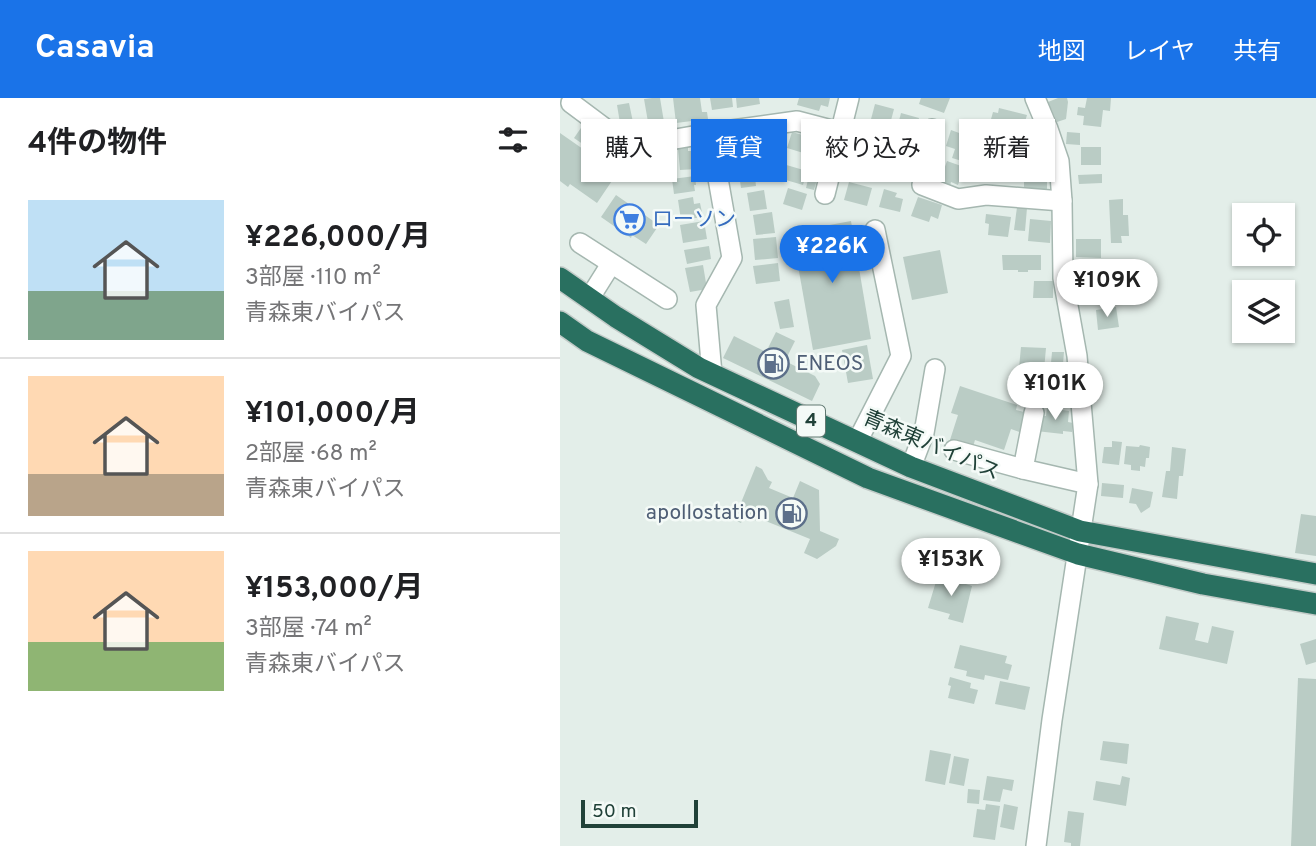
<!DOCTYPE html>
<html lang="ja">
<head>
<meta charset="utf-8">
<style>
  body { margin:0; font-family:Overpass,"Noto Sans JP",sans-serif; background:#f2f2f2; color:#202124; height:100vh; display:flex; flex-direction:column; font-size:26px; white-space:nowrap }
  * { box-sizing:border-box; margin:0 }
  p { font-size:23px; color:#757577 }
  .icon { flex:none; width:38px; height:38px; fill:none; stroke:currentColor; stroke-width:2; stroke-linecap:round; stroke-linejoin:round }
  .map { position:relative; flex:1; overflow:hidden }
  .details { display:flex; flex-direction:column; background:#fff; width:560px }
  .details>* { flex:none }
  .banner { position:absolute; left:21px; top:21px; width:630px; height:63px; display:flex; gap:14px }
  .controls { position:absolute; left:672px; top:105px; display:grid; gap:14px }
  .controls a { display:grid; place-items:center; width:63px; height:63px; border-radius:0px; background:#fff; box-shadow:0 2px 5px #0004; font-size:35px }
  .scale { position:absolute; left:21px; bottom:18px; width:117px; box-sizing:border-box; padding-left:7px; border:4px solid #204138; border-top:0; font-size:19px; line-height:24px; white-space:nowrap; color:#204138; -webkit-text-stroke:5px #f4faf7; paint-order:stroke }
  .price { position:absolute; translate:-50% -60px; padding:0 16px; border-radius:24px; background:#fff; color:#222; font-size:23px; line-height:46px; filter:drop-shadow(0 2px 4px #0008) }
  .price::after { content:''; position:absolute; left:50%; top:42px; width:21px; height:16px; margin-left:-10px; background:inherit; clip-path:polygon(0 0,100% 0,50% 100%) }
  .price.on { background:#1a73e8; color:#fff }
  ul { padding:0; list-style:none }
  li { display:flex; align-items:center; gap:21px; height:175px; padding:0 28px }
  li+li { border-top:2px solid #e0e0e0 }
  li span { display:grid; place-items:center; flex:none; width:196px; height:140px; border-radius:0px; color:#555 }
  li>.icon { margin-inline-start:auto }
  span .icon { width:84px; height:84px; fill:#fffc; stroke-width:1 }
  li b { font-size:30px }
  h2 { display:flex; justify-content:space-between; align-items:center; height:84px; padding:0 28px; font-size:30px }
  .tag { padding:0 24px; border-radius:0px; background:#fff; box-shadow:0 2px 5px #0004; font-size:24px; line-height:63px }
  .tag.on { background:#1a73e8; color:#fff }
  header { display:flex; align-items:center; gap:42px; box-sizing:border-box; height:98px; padding:0 35px; background:#1a73e8; color:#fff }
  header strong { font-size:33px }
  nav { display:flex; gap:38px; margin-inline-start:auto; font-size:24px }
  main { display:flex; flex:1; min-height:0 }
  .map>svg:first-child { display:block }
  .building { fill:#baccc5 }
  .lines { fill:none; stroke-linecap:round; stroke-linejoin:round }
  .minor-casing { stroke:#a5b7b0; stroke-width:22 }
  .highway-casing { stroke:#c1cac7; stroke-width:24 }
  .minor { stroke:#fff; stroke-width:19 }
  .highway { stroke:#297060; stroke-width:21 }
  .labels { text-anchor:middle; dominant-baseline:central; stroke-width:5; stroke-linejoin:round; paint-order:stroke }
  .shield { fill:#f4faf7; stroke:#607871; stroke-width:2 }
  .shield-label { font-size:19px; font-weight:bold; fill:#204138 }
  .shop-label { font-size:21px; fill:#366cbe; stroke:#f4faf7; text-anchor:start }
  .service-label { font-size:21px; fill:#4e5e75; stroke:#f4faf7; text-anchor:start }
  .street-label { font-size:21px; fill:#204138; stroke:#f4faf7 }
</style>
</head>
<body>
<header>
<strong>Casavia</strong>
<nav><a>地図</a><a>レイヤ</a><a>共有</a></nav>
</header>
<main>
<section class="details">
<h2>4件の物件<svg class="icon" aria-label="filters" viewBox="0 0 24 24"><path d="M4 7h16M4 17h16"/><circle cx="9" cy="7" r="2"/><circle cx="15" cy="17" r="2"/></svg></h2>
<ul>
<li><span style="background:linear-gradient(#bfe0f5 65%,#7fa58c 0)"><svg class="icon" aria-label="home" viewBox="0 0 24 24"><path d="M3 11l9-7 9 7M6 9v11h12V9"/></svg></span><div><b>¥226,000/月</b><p>3部屋 · 110 m²</p><p>青森東バイパス</p></div></li>
<li><span style="background:linear-gradient(#ffd9b3 70%,#b9a48a 0)"><svg class="icon" aria-label="home" viewBox="0 0 24 24"><path d="M3 11l9-7 9 7M6 9v11h12V9"/></svg></span><div><b>¥101,000/月</b><p>2部屋 · 68 m²</p><p>青森東バイパス</p></div></li>
<li><span style="background:linear-gradient(#ffd9b3 65%,#8fb573 0)"><svg class="icon" aria-label="home" viewBox="0 0 24 24"><path d="M3 11l9-7 9 7M6 9v11h12V9"/></svg></span><div><b>¥153,000/月</b><p>3部屋 · 74 m²</p><p>青森東バイパス</p></div></li>
</ul>
</section>
<div class="map">
<svg width="756" height="748" viewBox="0 0 756 748">
  <rect width="100%" height="100%" fill="#e3eee9"/>
  <!-- building -->
  <g class="building">
    <polygon points="92,0 100,0 105,30 77,35 76,26 88,24 84,1"/>
    <polygon points="113,0 140,0 142,14 147,14 148,21 116,25"/>
    <polygon points="150,0 172,0 173,9 152,12"/>
    <polygon points="176,0 199,0 200,6 177,10"/>
    <polygon points="239,0 270,0 268,9 261,7 259,13 237,7"/>
    <polygon points="361,0 390,0 384,15 359,6"/>
    <polygon points="498,0 507,0 508,4 506,21 497,24 488,4"/>
    <polygon points="527,0 551,0 550,13 543,12 541,29 523,27 524,18 517,17 518,9 525,10"/>
    <polygon points="69,5 74,29 61,31 57,7"/>
    <polygon points="315,6 334,11 329,30 310,25"/>
    <polygon points="439,10 467,17 464,27 469,29 465,42 428,32 433,14 438,15"/>
    <polygon points="341,15 359,20 352,47 334,42"/>
    <polygon points="23,27 35,36 27,49 14,40"/>
    <polygon points="306,31 325,36 319,59 300,54"/>
    <polygon points="391,32 410,39 402,63 392,60 395,51 386,48"/>
    <polygon points="232,34 261,42 258,55 251,53 250,57 227,50"/>
    <polygon points="507,34 520,35 520,47 506,46"/>
    <polygon points="0,35 33,58 25,69 31,74 44,55 62,68 37,105 10,86 8,89 0,83"/>
    <polygon points="423,44 451,50 449,58 422,52"/>
    <polygon points="128,49 128,53 135,53 137,71 120,72 118,50"/>
    <rect x="521" y="49" width="20" height="18"/>
    <polygon points="113,51 116,76 91,79 88,54"/>
    <polygon points="332,52 353,58 349,73 328,67"/>
    <polygon points="297,58 319,63 315,80 292,74"/>
    <polygon points="413,60 443,61 442,78 412,77"/>
    <polygon points="387,63 404,69 398,87 391,84 390,88 377,83 379,76 382,77"/>
    <polygon points="464,65 487,66 487,93 464,93"/>
    <polygon points="223,66 247,73 243,87 219,80"/>
    <polygon points="194,70 196,88 181,90 180,83 175,84 173,72"/>
    <polygon points="250,73 259,75 254,92 246,90"/>
    <polygon points="542,76 542,85 519,86 518,77"/>
    <polygon points="135,78 136,87 134,87 135,93 114,96 112,81"/>
    <polygon points="289,84 312,90 307,108 284,102"/>
    <polygon points="228,90 247,96 242,112 223,106"/>
    <polygon points="324,91 337,95 335,99 343,101 340,114 319,109"/>
    <polygon points="204,92 207,111 190,113 187,95"/>
    <polygon points="56,97 99,127 86,146 72,137 71,140 41,119"/>
    <polygon points="133,99 134,106 140,105 143,119 121,122 118,102"/>
    <polygon points="358,99 382,107 378,121 371,118 369,124 351,118"/>
    <polygon points="563,101 563,117 568,117 569,138 561,138 562,145 551,145 549,102"/>
    <polygon points="457,109 467,110 465,133 454,132"/>
    <polygon points="212,114 215,135 196,137 193,117"/>
    <polygon points="426,116 451,119 448,139 428,137 429,126 425,125"/>
    <polygon points="470,121 491,123 490,145 468,143"/>
    <polygon points="144,123 147,141 123,145 120,127"/>
    <polygon points="291,123 311,241 253,252 232,134"/>
    <polygon points="216,139 218,160 195,162 193,141"/>
    <polygon points="516,141 541,141 541,160 516,159"/>
    <polygon points="149,148 151,161 127,166 124,152"/>
    <polygon points="380,152 388,195 352,202 343,159"/>
    <polygon points="442,157 481,157 481,172 468,172 468,174 458,174 458,172 443,172"/>
    <polygon points="218,165 220,183 196,186 193,168"/>
    <polygon points="143,167 147,191 130,194 125,170"/>
    <polygon points="474,183 493,183 493,200 473,200"/>
    <polygon points="229,201 234,229 220,231 214,204"/>
    <polygon points="556,209 559,229 538,232 536,212"/>
    <polygon points="216,234 235,243 225,263 255,278 260,286 252,303 163,260 174,238 206,254"/>
    <polygon points="307,247 313,281 288,285 282,252"/>
    <polygon points="461,249 486,250 484,272 459,270"/>
    <polygon points="492,254 504,254 503,266 491,265"/>
    <polygon points="400,288 457,307 456,312 468,315 462,335 451,331 444,352 415,342 413,349 390,342 398,317 391,315"/>
    <polygon points="487,310 509,313 508,324 513,325 512,334 503,333 503,336 476,333 478,318 486,318"/>
    <polygon points="552,343 562,344 559,367 542,365 544,349 552,349"/>
    <polygon points="580,347 590,349 589,360 586,360 585,369 580,368 580,373 571,372 571,367 564,366 566,348 579,349"/>
    <polygon points="612,349 626,351 623,378 619,378 617,401 602,399 606,373 610,373"/>
    <polygon points="196,368 202,371 208,382 212,384 209,390 233,400 240,383 259,392 260,433 279,441 276,448 257,461 244,455 250,441 198,420 197,423 184,418 181,425 170,420 174,410 178,412"/>
    <polygon points="542,385 564,387 563,400 541,398"/>
    <polygon points="572,390 593,394 590,409 581,415 576,406 569,405"/>
    <polygon points="741,416 756,418 756,458 735,455"/>
    <polygon points="378,477 412,488 403,525 388,521 390,516 368,510"/>
    <polygon points="606,518 639,525 635,542 648,545 652,528 674,533 667,566 599,551"/>
    <polygon points="756,541 756,564 746,567 740,546"/>
    <polygon points="400,547 447,558 445,565 452,567 448,582 425,577 424,582 406,578 407,573 394,570"/>
    <polygon points="390,579 411,585 410,590 418,592 414,606 388,600 391,588 388,587"/>
    <polygon points="738,580 756,581 756,748 731,748"/>
    <polygon points="440,583 470,589 465,612 435,606"/>
    <polygon points="543,643 569,646 567,666 540,662"/>
    <polygon points="370,652 391,656 385,687 365,683"/>
    <polygon points="394,658 409,661 404,688 389,685"/>
    <polygon points="427,678 454,682 452,693 443,691 440,704 423,702"/>
    <polygon points="562,678 570,680 566,708 533,702 536,683 560,687"/>
    <polygon points="408,691 420,692 419,706 407,705"/>
    <polygon points="426,706 440,708 435,742 413,739 417,711 425,712"/>
    <polygon points="444,706 458,709 454,732 440,729"/>
    <polygon points="508,713 524,715 520,748 511,748 511,745 504,744"/>
  </g>
  <g class="lines">
    <defs>
      <g id="minor">
        <polyline points="475,0 488,31 499,63 502,103 503,180 517,258 528,386 492,622 476,748"/>
        <polyline points="11,5 70,49 150,35 237,23 279,34"/>
        <polyline points="372,31 362,87 398,101 426,97 502,103"/>
        <polyline points="150,35 172,160 146,207 152,276"/>
        <polyline points="265,96 289,0"/>
        <polyline points="20,145 107,201"/>
        <polyline points="29,201 51,166"/>
        <polyline points="474,315 463,371 528,386"/>
        <polyline points="297,344 341,258 315,132"/>
        <polyline points="394,352 463,371"/>
        <polyline points="351,369 364,335 375,271"/>
      </g>
      <g id="highway">
        <polyline points="0,180 56,219 139,270 351,369 520,433 756,476"/>
        <polyline points="0,224 27,243 308,380 518,456 643,486 756,506"/>
      </g>
    </defs>
    <!-- minor casing -->
    <use href="#minor" class="minor-casing"/>
    <!-- highway casing -->
    <use href="#highway" class="highway-casing"/>
    <!-- minor -->
    <use href="#minor" class="minor"/>
    <!-- highway -->
    <use href="#highway" class="highway"/>
  </g>
  <!-- icons -->
  <defs>
    <symbol id="supermarket-ring" viewBox="-11 -11 22 22"><circle r="9.5" fill="#f4faf7" stroke="#3f7fe0" stroke-width="1.5"/><path d="M-6-5.5h2.5l.6 2H6L4.5 2H-2.5L-4.4-4H-6ZM-1.5 3.2a1.3 1.3 0 1 0 .1 0ZM3 3.2a1.3 1.3 0 1 0 .1 0Z" fill="#3f7fe0"/></symbol>
    <symbol id="fuel-ring" viewBox="-11 -11 22 22"><circle r="9.5" fill="#f4faf7" stroke="#5c6f8a" stroke-width="1.5"/><path d="M-5.5-6h7V0h2V4h1.3V-2.5L3-4.5l.8-.8L6-3V5H2.5V1h-1V6h-7ZM-4.2-4.7v3.2H.2V-4.7Z" fill="#5c6f8a"/></symbol>
  </defs>
  <g fill-rule="evenodd">
    <use href="#supermarket-ring" x="52" y="104" width="35" height="35"/>
    <use href="#fuel-ring" x="196" y="248" width="35" height="35"/>
    <use href="#fuel-ring" x="214" y="398" width="35" height="35"/>
  </g>
  <g class="labels">
    <!-- shield labels -->
    <rect class="shield" x="237" y="307.5" width="28" height="31" rx="5"/>
    <g class="shield-label">
      <text x="251" y="323">4</text>
    </g>
    <!-- shop labels -->
    <g class="shop-label">
      <text x="92" y="122">ローソン</text>
    </g>
    <!-- service labels -->
    <g class="service-label">
      <text x="236" y="266">ENEOS</text>
      <text x="208" y="415" text-anchor="end">apollostation</text>
    </g>
    <!-- street labels -->
    <g class="street-label">
      <text transform="translate(371 348) rotate(23)">青森東バイパス</text>
    </g>
  </g>
</svg>
<div class="controls">
<a><svg class="icon" aria-label="locate" viewBox="0 0 24 24"><circle cx="12" cy="12" r="6"/><path d="M12 2v4M12 18v4M2 12h4M18 12h4"/></svg></a>
<a><svg class="icon" aria-label="layers" viewBox="0 0 24 24"><path d="M12 4l9 5-9 5-9-5zM3 14l9 5 9-5"/></svg></a>
</div>
<div class="scale">50 m</div>
<b class="price on" style="left:272px;top:187px">¥226K</b>
<b class="price" style="left:547px;top:221px">¥109K</b>
<b class="price" style="left:495px;top:324px">¥101K</b>
<b class="price" style="left:391px;top:500px">¥153K</b>
<div class="banner">
<a class="tag">購入</a>
<a class="tag on">賃貸</a>
<a class="tag">絞り込み</a>
<a class="tag">新着</a>
</div>
</div>
</main>
</body>
</html>
